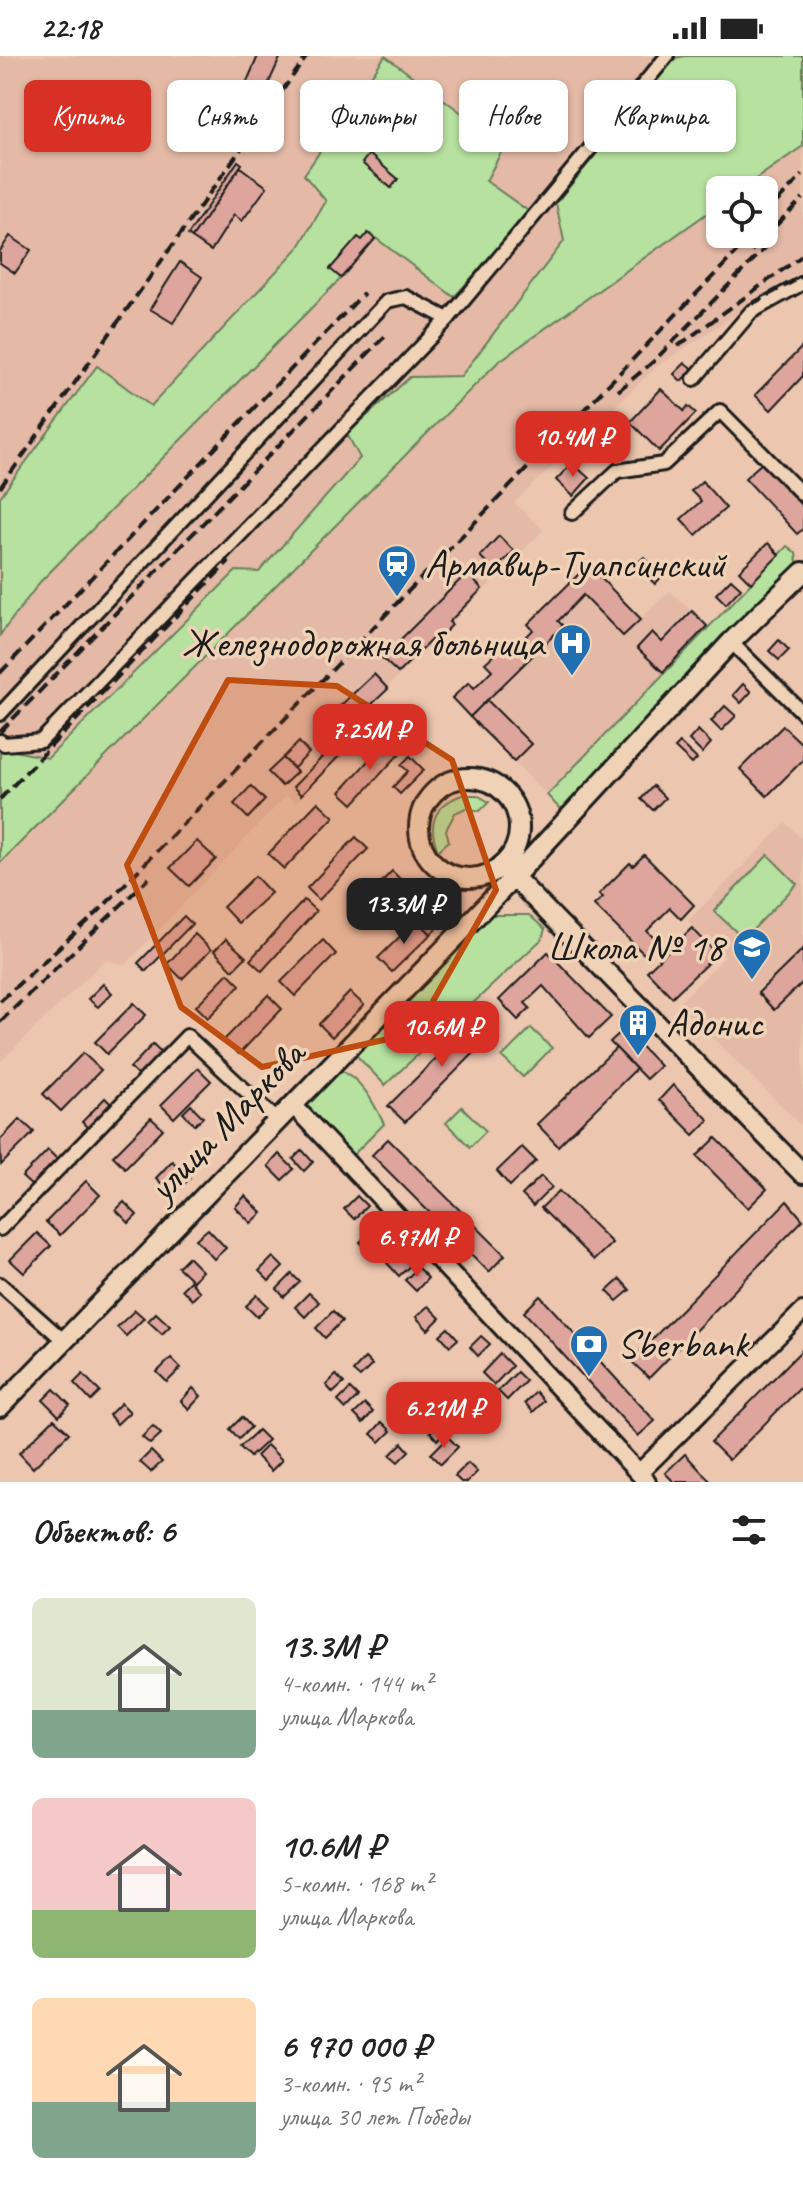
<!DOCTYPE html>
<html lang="ru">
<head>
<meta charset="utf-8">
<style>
  body { margin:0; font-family:Caveat,sans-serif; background:#f2f2f2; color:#222; height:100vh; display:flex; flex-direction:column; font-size:30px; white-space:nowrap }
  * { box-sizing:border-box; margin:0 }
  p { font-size:26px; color:#767676 }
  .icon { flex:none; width:44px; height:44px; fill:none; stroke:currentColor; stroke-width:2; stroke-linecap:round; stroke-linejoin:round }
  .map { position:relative; height:1426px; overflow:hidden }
  .drawer { display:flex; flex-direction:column; background:#fff; flex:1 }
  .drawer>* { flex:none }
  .guide { position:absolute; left:24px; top:24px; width:756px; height:72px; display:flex; gap:16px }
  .controls { position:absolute; left:706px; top:120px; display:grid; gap:16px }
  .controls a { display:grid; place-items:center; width:72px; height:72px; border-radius:12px; background:#fff; box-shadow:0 2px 6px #0004; font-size:40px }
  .price { position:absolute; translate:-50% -68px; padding:0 18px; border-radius:16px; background:#d93025; color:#fff; font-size:26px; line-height:52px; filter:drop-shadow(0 2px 4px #0008) }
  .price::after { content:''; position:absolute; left:50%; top:48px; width:24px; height:18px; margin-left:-12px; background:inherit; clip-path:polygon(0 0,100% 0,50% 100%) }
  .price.active { background:#222; color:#fff }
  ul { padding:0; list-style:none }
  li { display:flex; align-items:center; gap:24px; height:200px; padding:0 32px }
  li span { display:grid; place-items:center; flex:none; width:224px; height:160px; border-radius:12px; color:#555 }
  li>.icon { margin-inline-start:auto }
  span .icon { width:96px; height:96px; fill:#fffc; stroke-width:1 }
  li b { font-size:34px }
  h2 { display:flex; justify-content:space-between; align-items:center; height:96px; padding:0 32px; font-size:34px }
  .tag { padding:0 28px; border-radius:12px; background:#fff; box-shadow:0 2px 6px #0004; font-size:28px; line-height:72px }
  .tag.active { background:#d93025; color:#fff }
  .status { display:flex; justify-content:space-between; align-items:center; height:56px; padding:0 40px; background:#fff; direction:ltr }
  .status svg { height:22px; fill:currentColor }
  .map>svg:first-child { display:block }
  .built { fill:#e4b9a6; fill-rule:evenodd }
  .green { fill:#b6e19e; stroke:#697e5d; stroke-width:2 }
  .building { fill:#dea59c; stroke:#1c1c1c; stroke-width:2 }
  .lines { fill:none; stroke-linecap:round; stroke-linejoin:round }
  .minor-casing { stroke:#1c1c1c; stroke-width:18 }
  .tertiary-casing { stroke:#1c1c1c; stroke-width:22 }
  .secondary-casing { stroke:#1c1c1c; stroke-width:24 }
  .minor { stroke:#f0d3b6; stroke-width:12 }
  .tertiary { stroke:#f0d3b6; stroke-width:16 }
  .secondary { stroke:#f0d3b6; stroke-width:18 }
  .rail { stroke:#1c1c1c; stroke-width:4; stroke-dasharray:12 6; stroke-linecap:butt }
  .marked { fill:#bf4d0f; fill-opacity:0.2; stroke:#bf4d0f; stroke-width:6; stroke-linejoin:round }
  .labels { text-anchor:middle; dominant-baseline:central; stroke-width:7; stroke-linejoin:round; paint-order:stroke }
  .poi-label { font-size:40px; fill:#1c1c1c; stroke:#f0d3b6; text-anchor:start }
  .street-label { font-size:40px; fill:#1c1c1c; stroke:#f0d3b6 }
</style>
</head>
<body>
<div class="status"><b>22:18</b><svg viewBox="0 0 49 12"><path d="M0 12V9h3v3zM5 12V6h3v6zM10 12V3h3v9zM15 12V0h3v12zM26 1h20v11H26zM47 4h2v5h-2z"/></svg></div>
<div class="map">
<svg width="803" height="1426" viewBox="0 0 803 1426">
  <rect width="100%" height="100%" fill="#ecc6af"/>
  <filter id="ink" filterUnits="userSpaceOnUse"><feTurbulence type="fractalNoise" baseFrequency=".0125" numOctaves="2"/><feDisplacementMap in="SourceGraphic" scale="16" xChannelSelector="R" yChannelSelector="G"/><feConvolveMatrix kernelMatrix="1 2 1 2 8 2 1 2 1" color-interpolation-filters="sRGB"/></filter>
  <g filter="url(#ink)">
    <!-- built -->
    <g class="built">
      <path d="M0,0h803v214l-146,96 -143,137 29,27 -189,191h19l-77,82 -10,-7 -161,169 -20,-5 -105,102zM720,134h44v44h-44z"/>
      <polygon points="588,509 641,562 670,535 707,570 547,739 452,642 469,626 475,631 492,614 485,607 510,584 516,590 533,574 528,568"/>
      <polygon points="786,767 803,784 803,1071 678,948 725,901 688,865"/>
    </g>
    <!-- green -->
    <g class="green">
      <polygon points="385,0 505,89 486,125 531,157 454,241 369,177 362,184 358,181 331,213 341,222 40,526 0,579 0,441 97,310 151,350 299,191 326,145 304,119"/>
      <polygon points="685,0 803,0 803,90 740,134 720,134 720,148 498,306 0,807 0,692 48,702 236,515 259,516 360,402 347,378 410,321 461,320 564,185 556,147 675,2"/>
      <polygon points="787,490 796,497 797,507 568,751 559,752 547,739"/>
      <path d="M462,739h15l12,7 -9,9 -14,-3 -11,5 -9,17 3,11 -11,10c-11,-27 -4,-46 24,-56z"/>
      <polygon points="768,799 797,828 744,883 714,855"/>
      <polygon points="489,859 529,859 545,873 542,883 385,1029 354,997"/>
      <polygon points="531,972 552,992 523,1021 502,1001"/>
      <path d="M336,1013c24,6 38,34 48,55l-32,32 -46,-46 -1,-11z"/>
      <polygon points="462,1051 486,1075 470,1091 446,1067"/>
    </g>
    <!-- building -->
    <g class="building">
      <polygon points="258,0 281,0 257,53 239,44"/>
      <polygon points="401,45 439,75 425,93 387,64"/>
      <polygon points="369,98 398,123 391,132 362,107"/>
      <polygon points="238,105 242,108 192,182 188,179"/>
      <polygon points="240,111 267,131 242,165 234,159 211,195 192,182"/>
      <polygon points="368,177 375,183 341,222 330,213 358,181 362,184"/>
      <polygon points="10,180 31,194 15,217 0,207 0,195"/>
      <polygon points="180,206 202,221 173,267 150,253"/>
      <polygon points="803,290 803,320 771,354 755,339"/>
      <polygon points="685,307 693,313 681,325 674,318"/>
      <polygon points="661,333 684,355 688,350 696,357 659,395 630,366"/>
      <polygon points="572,407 589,422 573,440 556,424"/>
      <polygon points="762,407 803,451 803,473 797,478 745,422"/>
      <polygon points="702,425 726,452 696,479 681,463 701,445 691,435"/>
      <polygon points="499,480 514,495 494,515 480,500"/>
      <polygon points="768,487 779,499 751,527 739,515"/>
      <polygon points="644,501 663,519 655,528 635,509"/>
      <polygon points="588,509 641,563 623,580 583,539 558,565 563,570 470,661 452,642 469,626 474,632 492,614 485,607 510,584 516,591 533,574 528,568"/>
      <polygon points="467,517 482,533 449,566 452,569 435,586 432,583 398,617 382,602"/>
      <polygon points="731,523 741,532 726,548 716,538"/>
      <polygon points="692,555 707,570 663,616 637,592 652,576 662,586"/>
      <polygon points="779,584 789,594 779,604 769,595"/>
      <polygon points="374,618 388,633 353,666 339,651"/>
      <polygon points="743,628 751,636 741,647 733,639"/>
      <polygon points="487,644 531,688 514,705 470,661"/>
      <polygon points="725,650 736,660 721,675 711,665"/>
      <polygon points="783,670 803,689 803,704 767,740 740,713"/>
      <polygon points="698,674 711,687 702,697 689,684"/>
      <polygon points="341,682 349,690 301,739 293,731"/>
      <polygon points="386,685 400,697 353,748 340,736"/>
      <polygon points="299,686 309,697 294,712 283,702"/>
      <polygon points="680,687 697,703 692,708 675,692"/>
      <polygon points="410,700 424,714 400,738 393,731 408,715 401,709"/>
      <polygon points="283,702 297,716 282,730 268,716"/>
      <polygon points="251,730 265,744 248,762 234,748"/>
      <polygon points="653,730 665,742 653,754 641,743"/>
      <polygon points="318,746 334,761 284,813 268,798"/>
      <polygon points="356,781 368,793 319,844 307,832"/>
      <polygon points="197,785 216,803 189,830 170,812"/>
      <polygon points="644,799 694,849 681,863 670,852 647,875 658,886 645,899 594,849 603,841 599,838 630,807 633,810"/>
      <polygon points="392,815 405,828 366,868 353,856"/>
      <polygon points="255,820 271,837 238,867 223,851"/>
      <polygon points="414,836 443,866 431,878 402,849"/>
      <polygon points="304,844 316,855 262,915 250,904"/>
      <polygon points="184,860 192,868 146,915 138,907"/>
      <polygon points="417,864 431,878 392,916 378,902"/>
      <polygon points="692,872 717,898 672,941 647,915"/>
      <polygon points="195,878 211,894 182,923 167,908"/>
      <polygon points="226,883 246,901 233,914 214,895"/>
      <polygon points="323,884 336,898 295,940 281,926"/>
      <polygon points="803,893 803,926 774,954 758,937"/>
      <polygon points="548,896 611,961 589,982 543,930 525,947 530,952 518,964 499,944"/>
      <polygon points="228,917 240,929 208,962 196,950"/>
      <polygon points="103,928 112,937 98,951 88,943"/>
      <polygon points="350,936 364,949 332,981 319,968"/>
      <polygon points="268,939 282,953 239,998 224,984"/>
      <polygon points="134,947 146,959 107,998 95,986"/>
      <polygon points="480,959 496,975 405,1066 388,1050"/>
      <polygon points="624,973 660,1010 646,1023 610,986"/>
      <polygon points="153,988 163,998 140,1022 130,1012"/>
      <polygon points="616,992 636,1013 558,1090 537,1068"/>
      <polygon points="83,997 101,1014 61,1055 43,1038"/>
      <polygon points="198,1012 211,1025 174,1062 161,1049"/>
      <polygon points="673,1029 709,1064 694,1079 659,1044"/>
      <polygon points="105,1042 113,1050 90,1074 82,1066"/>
      <polygon points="191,1049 203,1061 195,1069 183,1057"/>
      <polygon points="151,1062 163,1073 125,1112 113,1100"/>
      <polygon points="20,1063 34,1076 1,1109 0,1084"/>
      <polygon points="716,1082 767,1133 748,1152 697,1100"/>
      <polygon points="388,1083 505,1199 489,1216 372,1099"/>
      <polygon points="522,1091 536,1105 510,1130 497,1115"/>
      <polygon points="48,1094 58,1104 33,1131 22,1121"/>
      <polygon points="302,1094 313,1106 304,1115 293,1103"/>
      <polygon points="279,1098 294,1113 282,1124 268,1110"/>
      <polygon points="172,1105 190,1122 173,1139 156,1122"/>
      <polygon points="541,1120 552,1131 533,1150 522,1139"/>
      <polygon points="86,1125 100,1139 60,1179 46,1166"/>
      <polygon points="559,1135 612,1187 594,1204 541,1152"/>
      <polygon points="245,1140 262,1157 251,1167 235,1151"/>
      <polygon points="357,1140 367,1150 354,1163 344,1153"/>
      <polygon points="787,1145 803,1164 649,1322 631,1305"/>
      <polygon points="124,1146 137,1159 129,1167 116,1154"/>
      <polygon points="381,1166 388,1173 368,1194 360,1186"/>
      <polygon points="208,1173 226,1192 214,1203 196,1183"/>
      <polygon points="37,1177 51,1190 24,1217 10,1204"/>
      <polygon points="399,1195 412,1208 399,1220 387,1207"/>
      <polygon points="188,1201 202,1215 193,1225 178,1211"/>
      <polygon points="273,1201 283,1211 269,1225 259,1215"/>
      <polygon points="418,1212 428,1222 416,1235 405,1224"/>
      <polygon points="292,1218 300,1226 284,1241 277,1233"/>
      <polygon points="620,1223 630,1234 617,1245 607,1235"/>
      <polygon points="190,1225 200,1236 192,1244 182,1233"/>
      <polygon points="309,1237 319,1246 305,1261 295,1251"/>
      <polygon points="257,1239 268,1250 257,1261 246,1250"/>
      <polygon points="540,1240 655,1365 638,1380 524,1256"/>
      <polygon points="428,1250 440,1262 428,1274 416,1261"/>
      <polygon points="135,1254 144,1262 126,1280 117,1271"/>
      <polygon points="333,1255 342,1265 325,1282 316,1272"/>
      <polygon points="156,1257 170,1270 162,1278 148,1265"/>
      <polygon points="448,1272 458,1283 450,1290 440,1279"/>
      <polygon points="481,1280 490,1288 478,1300 470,1291"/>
      <polygon points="803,1293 803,1329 729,1404 711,1386"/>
      <polygon points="500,1298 512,1310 494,1329 482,1317"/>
      <polygon points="171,1302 181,1312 167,1326 157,1316"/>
      <polygon points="365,1302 372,1309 360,1321 353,1315"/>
      <polygon points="517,1316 526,1325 507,1344 498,1335"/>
      <polygon points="83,1318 100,1336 91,1345 74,1327"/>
      <polygon points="336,1319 344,1327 333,1337 326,1329"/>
      <polygon points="193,1332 201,1340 189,1353 181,1345"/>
      <polygon points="54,1333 70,1349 59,1360 43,1344"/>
      <polygon points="350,1333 358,1341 346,1353 338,1345"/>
      <polygon points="403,1336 413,1346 400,1358 391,1349"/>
      <polygon points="536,1336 544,1345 533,1356 525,1347"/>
      <polygon points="121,1347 130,1356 117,1368 109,1359"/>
      <polygon points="365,1348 373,1356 363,1367 354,1358"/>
      <polygon points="242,1361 251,1371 239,1383 230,1373"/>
      <polygon points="54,1363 69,1377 33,1412 19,1397"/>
      <polygon points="441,1365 448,1372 437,1384 430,1376"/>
      <polygon points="382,1366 391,1375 380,1386 371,1378"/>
      <polygon points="153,1370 161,1378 150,1388 142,1381"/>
      <polygon points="258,1374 268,1384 250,1401 240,1391"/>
      <polygon points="448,1381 458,1391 441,1408 431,1398"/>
      <polygon points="402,1387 409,1395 398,1406 390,1399"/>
      <polygon points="267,1389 282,1404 271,1415 256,1400"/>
      <polygon points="151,1395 162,1406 151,1416 140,1406"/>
      <polygon points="685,1398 711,1426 674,1426 665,1417"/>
      <polygon points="468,1407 477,1416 467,1426 461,1426 455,1420"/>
    </g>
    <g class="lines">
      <defs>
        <g id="minor">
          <polyline points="694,323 751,256 803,227"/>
          <polyline points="572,457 617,415 664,408 720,355 803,439"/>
          <polyline points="731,586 803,657"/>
          <polyline points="0,658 387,245 406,241 448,263"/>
          <polyline points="0,685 4,688 41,685 448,263 667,0"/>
          <polyline points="0,1173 187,980 277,1064"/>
          <polyline points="0,1228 63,1284"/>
        </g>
        <g id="tertiary">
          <polyline points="293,1049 647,1426"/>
          <polyline points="639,1417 803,1255"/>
        </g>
        <g id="secondary">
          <circle cx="469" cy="772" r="50"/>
          <polyline points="502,809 803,1118"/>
          <polyline points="0,1351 513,822 731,586 803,516"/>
        </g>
      </defs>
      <!-- minor casing -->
      <use href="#minor" class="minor-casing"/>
      <!-- tertiary casing -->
      <use href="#tertiary" class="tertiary-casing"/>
      <!-- secondary casing -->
      <use href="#secondary" class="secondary-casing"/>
      <!-- minor -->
      <use href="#minor" class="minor"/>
      <!-- tertiary -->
      <use href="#tertiary" class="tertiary"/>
      <!-- secondary -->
      <use href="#secondary" class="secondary"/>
      <!-- rail -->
      <g class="rail">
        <polyline points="764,159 803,119"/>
        <polyline points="751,195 803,142"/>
        <polyline points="752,248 803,220"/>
        <polyline points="678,290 803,199"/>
        <polyline points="618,335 654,305 767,190"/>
        <polyline points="0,432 307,0"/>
        <polyline points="0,617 364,237"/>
        <polyline points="0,676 389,276"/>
        <polyline points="0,743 229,505"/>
        <polyline points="0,945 97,857 754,178"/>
        <polyline points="0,966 149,822"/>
      </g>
    </g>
  </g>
  <!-- marked area -->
  <path class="marked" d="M228,624l109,6 115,74 44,130 -81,143 -153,34 -81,-60 -54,-142z"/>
  <!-- icons -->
  <defs>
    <symbol id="station-pin" viewBox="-11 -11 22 30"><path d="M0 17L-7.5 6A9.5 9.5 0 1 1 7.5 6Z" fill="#1f6fb2" stroke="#f0d3b6"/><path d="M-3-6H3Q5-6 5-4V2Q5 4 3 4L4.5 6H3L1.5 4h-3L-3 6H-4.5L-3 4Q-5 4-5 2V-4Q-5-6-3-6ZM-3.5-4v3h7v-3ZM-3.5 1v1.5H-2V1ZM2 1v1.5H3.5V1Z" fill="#fff"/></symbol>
    <symbol id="hospital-pin" viewBox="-11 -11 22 30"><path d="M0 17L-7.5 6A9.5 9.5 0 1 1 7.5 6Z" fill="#1f6fb2" stroke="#f0d3b6"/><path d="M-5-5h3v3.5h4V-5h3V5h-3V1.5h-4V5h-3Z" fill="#fff"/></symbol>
    <symbol id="school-pin" viewBox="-11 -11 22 30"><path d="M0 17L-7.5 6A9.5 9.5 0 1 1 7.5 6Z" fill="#1f6fb2" stroke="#f0d3b6"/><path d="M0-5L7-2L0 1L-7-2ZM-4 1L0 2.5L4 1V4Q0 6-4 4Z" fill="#fff"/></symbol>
    <symbol id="building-pin" viewBox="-11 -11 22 30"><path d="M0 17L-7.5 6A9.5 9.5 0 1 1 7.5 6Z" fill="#1f6fb2" stroke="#f0d3b6"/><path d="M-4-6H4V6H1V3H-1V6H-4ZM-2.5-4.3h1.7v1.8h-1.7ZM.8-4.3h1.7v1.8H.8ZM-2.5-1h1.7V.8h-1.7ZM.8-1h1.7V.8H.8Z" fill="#fff"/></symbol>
    <symbol id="bank-pin" viewBox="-11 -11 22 30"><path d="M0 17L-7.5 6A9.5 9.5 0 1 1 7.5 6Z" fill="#1f6fb2" stroke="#f0d3b6"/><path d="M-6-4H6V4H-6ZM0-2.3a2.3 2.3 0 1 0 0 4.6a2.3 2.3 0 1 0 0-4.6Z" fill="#fff"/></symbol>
  </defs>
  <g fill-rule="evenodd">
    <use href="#station-pin" x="375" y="486" width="44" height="60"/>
    <use href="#hospital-pin" x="550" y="565" width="44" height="60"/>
    <use href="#school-pin" x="730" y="869" width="44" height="60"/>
    <use href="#building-pin" x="616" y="945" width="44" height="60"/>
    <use href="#bank-pin" x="567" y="1266" width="44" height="60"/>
  </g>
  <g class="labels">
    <!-- poi labels -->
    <g class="poi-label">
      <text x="425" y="508">Армавир-Туапсинский</text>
      <text x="544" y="587" text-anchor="end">Железнодорожная больница</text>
      <text x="724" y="891" text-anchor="end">Школа № 18</text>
      <text x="666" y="967">Адонис</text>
      <text x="617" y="1288">Sberbank</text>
    </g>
    <!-- street labels -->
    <g class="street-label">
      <text transform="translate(226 1065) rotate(-46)">улица Маркова</text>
    </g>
  </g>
</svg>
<div class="controls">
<a><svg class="icon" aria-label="locate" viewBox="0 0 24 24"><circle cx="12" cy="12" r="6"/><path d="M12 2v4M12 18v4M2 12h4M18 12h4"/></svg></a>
</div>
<b class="price" style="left:573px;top:423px">10.4M ₽</b>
<b class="price" style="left:370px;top:716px">7.25M ₽</b>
<b class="price active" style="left:404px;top:890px">13.3M ₽</b>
<b class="price" style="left:442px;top:1013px">10.6M ₽</b>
<b class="price" style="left:417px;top:1223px">6.97M ₽</b>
<b class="price" style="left:444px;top:1394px">6.21M ₽</b>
<div class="guide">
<a class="tag active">Купить</a>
<a class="tag">Снять</a>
<a class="tag">Фильтры</a>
<a class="tag">Новое</a>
<a class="tag">Квартира</a>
</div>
</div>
<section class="drawer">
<h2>Объектов: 6<svg class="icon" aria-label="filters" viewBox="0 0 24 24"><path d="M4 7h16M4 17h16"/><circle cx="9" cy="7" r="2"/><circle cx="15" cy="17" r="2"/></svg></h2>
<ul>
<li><span style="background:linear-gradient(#dfe7d0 70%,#7fa58c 0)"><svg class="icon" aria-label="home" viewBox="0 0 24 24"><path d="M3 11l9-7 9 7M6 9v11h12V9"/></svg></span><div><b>13.3M ₽</b><p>4-комн. · 144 m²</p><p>улица Маркова</p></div></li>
<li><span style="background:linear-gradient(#f6c9c9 70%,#8fb573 0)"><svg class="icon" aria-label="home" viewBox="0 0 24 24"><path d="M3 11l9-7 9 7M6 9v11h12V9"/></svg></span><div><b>10.6M ₽</b><p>5-комн. · 168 m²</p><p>улица Маркова</p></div></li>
<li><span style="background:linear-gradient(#ffd9b3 65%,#7fa58c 0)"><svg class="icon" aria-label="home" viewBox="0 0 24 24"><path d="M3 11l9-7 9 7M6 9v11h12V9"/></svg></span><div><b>6 970 000 ₽</b><p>3-комн. · 95 m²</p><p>улица 30 лет Победы</p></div></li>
</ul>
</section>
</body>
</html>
